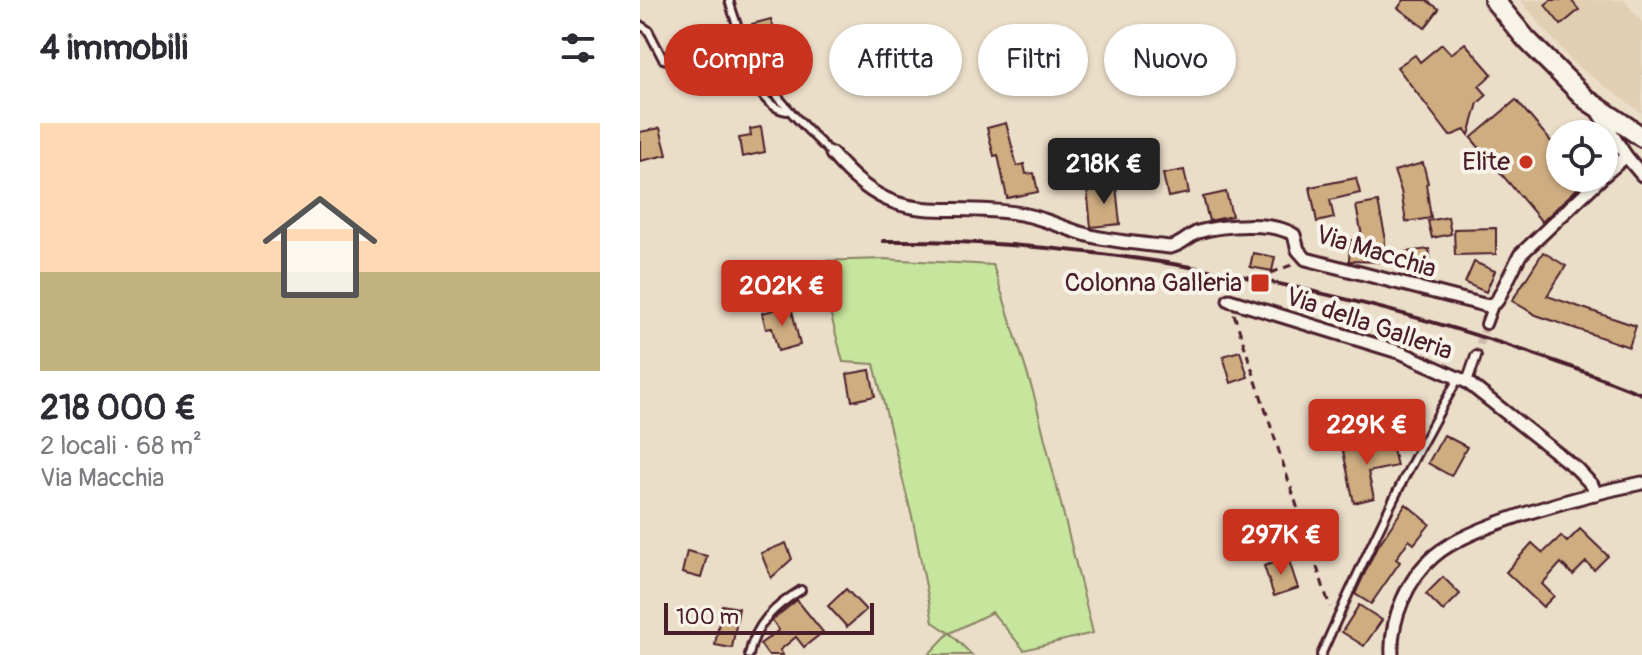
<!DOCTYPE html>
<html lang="it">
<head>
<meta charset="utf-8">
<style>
  body { margin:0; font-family:Pangolin,sans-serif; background:#f7f7f7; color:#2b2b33; height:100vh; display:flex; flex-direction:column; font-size:30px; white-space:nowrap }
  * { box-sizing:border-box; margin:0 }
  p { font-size:26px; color:#7c7c81 }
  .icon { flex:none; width:44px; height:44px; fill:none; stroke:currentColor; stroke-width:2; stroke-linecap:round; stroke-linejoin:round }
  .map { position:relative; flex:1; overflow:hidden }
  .sheet { display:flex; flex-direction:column; background:#fff; width:640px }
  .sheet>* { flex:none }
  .top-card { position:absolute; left:24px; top:24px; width:760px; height:72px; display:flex; gap:16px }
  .tools { position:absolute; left:906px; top:120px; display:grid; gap:16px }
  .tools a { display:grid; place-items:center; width:72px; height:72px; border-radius:50%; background:#fff; box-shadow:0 2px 6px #0004; font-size:40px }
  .scale { position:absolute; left:24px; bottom:20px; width:210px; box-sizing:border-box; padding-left:8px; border:4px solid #4a1f2b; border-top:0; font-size:22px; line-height:28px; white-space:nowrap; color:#4a1f2b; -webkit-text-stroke:6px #f7f3e8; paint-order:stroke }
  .price { position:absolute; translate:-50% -68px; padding:0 18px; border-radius:8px; background:#c8321e; color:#fff; font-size:26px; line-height:52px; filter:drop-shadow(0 2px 4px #0008) }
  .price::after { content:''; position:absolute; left:50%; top:48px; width:24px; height:18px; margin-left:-12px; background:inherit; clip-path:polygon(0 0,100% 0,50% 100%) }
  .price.current { background:#222; color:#fff }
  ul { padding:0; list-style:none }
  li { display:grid; align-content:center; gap:16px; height:424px; padding:0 40px }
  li+li { border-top:2px solid #e1e1e2 }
  li span { display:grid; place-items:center; height:248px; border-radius:0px; color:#555 }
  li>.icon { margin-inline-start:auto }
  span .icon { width:144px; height:144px; fill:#fffc; stroke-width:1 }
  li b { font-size:34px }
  h2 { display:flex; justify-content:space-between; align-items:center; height:96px; padding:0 40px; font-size:34px }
  .pill { padding:0 28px; border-radius:36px; background:#fff; box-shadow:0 2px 6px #0004; font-size:28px; line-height:72px }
  .pill.current { background:#c8321e; color:#fff }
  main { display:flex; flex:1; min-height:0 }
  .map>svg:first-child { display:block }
  .built { fill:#e2cfb3 }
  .green { fill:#c6e59d; stroke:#888264; stroke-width:2 }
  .building { fill:#cead81; stroke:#4a1f2b; stroke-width:2 }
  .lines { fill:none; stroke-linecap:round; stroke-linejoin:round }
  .pedestrian-tunnel { stroke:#cbb8a9; stroke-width:8; stroke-dasharray:8 4; stroke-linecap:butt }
  .service-casing { stroke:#4a1f2b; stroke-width:12 }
  .pedestrian-casing { stroke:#4a1f2b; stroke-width:14 }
  .minor-casing { stroke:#4a1f2b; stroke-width:17 }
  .primary-casing { stroke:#4a1f2b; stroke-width:24 }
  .path { stroke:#4a1f2b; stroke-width:3; stroke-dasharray:8 6; stroke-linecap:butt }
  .service { stroke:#f7f3e8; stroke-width:6 }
  .pedestrian { stroke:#f7f3e8; stroke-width:8 }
  .minor { stroke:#f7f3e8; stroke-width:11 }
  .primary { stroke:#f7f3e8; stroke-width:18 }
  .rail { stroke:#4a1f2b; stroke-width:4 }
  .poi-dot { fill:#c8321e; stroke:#f7f3e8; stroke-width:3 }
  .labels { text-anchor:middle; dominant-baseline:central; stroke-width:8; stroke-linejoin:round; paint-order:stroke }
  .poi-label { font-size:26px; fill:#4a1f2b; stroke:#f7f3e8; text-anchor:end }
  .street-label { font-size:26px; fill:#4a1f2b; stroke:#f7f3e8 }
</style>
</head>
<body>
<main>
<section class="sheet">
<h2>4 immobili<svg class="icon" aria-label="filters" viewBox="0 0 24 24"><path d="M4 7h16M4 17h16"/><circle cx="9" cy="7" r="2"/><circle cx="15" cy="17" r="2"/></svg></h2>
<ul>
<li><span style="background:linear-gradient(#ffd9b3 60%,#c2b280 0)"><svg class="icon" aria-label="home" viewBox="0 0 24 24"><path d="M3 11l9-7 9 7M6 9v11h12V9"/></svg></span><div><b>218 000 €</b><p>2 locali · 68 m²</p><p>Via Macchia</p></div></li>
</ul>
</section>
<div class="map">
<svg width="1002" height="655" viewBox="0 0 1002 655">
  <rect width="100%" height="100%" fill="#ebdec9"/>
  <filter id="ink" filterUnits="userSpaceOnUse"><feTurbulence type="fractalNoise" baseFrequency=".0125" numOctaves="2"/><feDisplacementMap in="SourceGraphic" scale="16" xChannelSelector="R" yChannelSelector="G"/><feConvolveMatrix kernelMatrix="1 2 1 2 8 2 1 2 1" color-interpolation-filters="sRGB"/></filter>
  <g filter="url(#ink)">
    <!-- built -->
    <polygon class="built" points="880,0 984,0 1002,22 1002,113 934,64"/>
    <!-- green -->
    <polygon class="green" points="243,259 353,265 394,395 453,633 384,650 352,612 310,633 332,655 288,655 309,633 293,622 273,521 234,364 203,362 177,261"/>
    <!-- building -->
    <g class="building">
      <polygon points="764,0 786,0 799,9 785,28 758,8"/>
      <polygon points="911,0 931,0 939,10 921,25 905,5"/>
      <polygon points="131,19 140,51 120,56 112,24"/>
      <polygon points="825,43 852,74 839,86 847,95 838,103 829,135 825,130 810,136 757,67 775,55 780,62 802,44 811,54"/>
      <polygon points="244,46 252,76 234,81 226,51"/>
      <polygon points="876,100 920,152 920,178 942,178 945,181 902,222 831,138"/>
      <polygon points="366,123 377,166 384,164 386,174 394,173 398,192 367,198 358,155 354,156 347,128"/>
      <polygon points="121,127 125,152 102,157 99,138 111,136 110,129"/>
      <polygon points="20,128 27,155 0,161 0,132"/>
      <polygon points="447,147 450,175 426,178 423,150"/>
      <polygon points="783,163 788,183 786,184 791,218 766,222 761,191 754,171"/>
      <polygon points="544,170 549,193 528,197 523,174"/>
      <polygon points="716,178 720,193 690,200 694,218 677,222 670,187"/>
      <polygon points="476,185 480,224 451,227 447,188"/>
      <polygon points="586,192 592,216 569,221 563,197"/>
      <polygon points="738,202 745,235 744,262 709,261 710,240 723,241 716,206"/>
      <polygon points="808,217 811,234 792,238 788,221"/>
      <polygon points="856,228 856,254 815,255 814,229"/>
      <polygon points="789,249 792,268 767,271 764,252"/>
      <polygon points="903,252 926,266 907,296 996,326 989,347 896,315 872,301"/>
      <polygon points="613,253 635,257 632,271 610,267"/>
      <polygon points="834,262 855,271 846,292 825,283"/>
      <polygon points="151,306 160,345 138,351 132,328 126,329 122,313"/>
      <polygon points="600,351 608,377 591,383 583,356"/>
      <polygon points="230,370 235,396 212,401 207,374"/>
      <polygon points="804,435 827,447 811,476 788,463"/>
      <polygon points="751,441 757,466 728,472 734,498 714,503 703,451"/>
      <polygon points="766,504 790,524 774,544 769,540 756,559 760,562 731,604 715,594 736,549"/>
      <polygon points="940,529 968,556 954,570 946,562 933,575 921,563 902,584 914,596 903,607 866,572 892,543 903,553 921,536 927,542"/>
      <polygon points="146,543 152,559 131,578 121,553"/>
      <polygon points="47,551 67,556 61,578 42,573"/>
      <polygon points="648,558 658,588 634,596 624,566"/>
      <polygon points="803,577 820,594 803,611 786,594"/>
      <polygon points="206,589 226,610 207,627 188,606"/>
      <polygon points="157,600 183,632 164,647 156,637 140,650 143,655 128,655 120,644 139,630 132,620"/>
      <polygon points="82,605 99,608 92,648 75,645"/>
      <polygon points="719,605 742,620 724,646 702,632"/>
    </g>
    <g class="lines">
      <!-- pedestrian-tunnel -->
      <polyline class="pedestrian-tunnel" points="836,356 846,324"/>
      <defs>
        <g id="service">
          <path d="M89,0c19,69 52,105 103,154"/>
          <path d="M0,25l8,5 15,29c23,8 39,-13 69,2 21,11 29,47 55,50"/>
          <path d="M109,655c6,-31 26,-49 52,-65"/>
          <path d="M681,655c42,-94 85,-187 137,-276"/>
        </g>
        <g id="pedestrian">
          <polyline points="846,324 853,305"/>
          <polyline points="827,382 836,356"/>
        </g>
        <g id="minor">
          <polyline points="959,114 986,156 1002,175"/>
          <path d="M192,154c65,78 104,46 189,60 24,4 46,16 70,22 26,6 53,8 79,11 12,-2 18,-11 28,-15 24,-7 76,-11 96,3l4,15 8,9 182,47 9,-5 23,-46 81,-77"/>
          <polyline points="964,175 986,156"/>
          <polyline points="589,300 762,353 827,382 937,469 952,485 956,494"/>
          <path d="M752,655c-2,-35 15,-76 42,-99 36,-32 158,-63 208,-73"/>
        </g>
        <polyline id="primary" points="854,0 886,39 947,100 1002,137"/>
      </defs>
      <!-- service casing -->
      <use href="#service" class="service-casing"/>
      <!-- pedestrian casing -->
      <use href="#pedestrian" class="pedestrian-casing"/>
      <!-- minor casing -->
      <use href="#minor" class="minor-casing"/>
      <!-- primary casing -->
      <use href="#primary" class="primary-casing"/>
      <!-- path -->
      <g class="path">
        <polyline points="631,273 654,264"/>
        <polyline points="594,314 690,607"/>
      </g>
      <!-- service -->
      <use href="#service" class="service"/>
      <!-- pedestrian -->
      <use href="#pedestrian" class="pedestrian"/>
      <!-- minor -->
      <use href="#minor" class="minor"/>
      <!-- primary -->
      <use href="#primary" class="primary"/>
      <!-- rail -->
      <path class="rail" d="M243,241c249,-3 529,61 759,153"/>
    </g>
  </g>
  <!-- markers -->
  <g class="poi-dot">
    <circle cx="886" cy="162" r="8"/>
    <rect x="610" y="273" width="20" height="20" rx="4"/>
  </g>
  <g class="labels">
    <!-- poi labels -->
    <g class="poi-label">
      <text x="870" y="162">Elite</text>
      <text x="602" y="283">Colonna Galleria</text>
    </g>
    <!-- street labels -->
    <g class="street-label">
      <text transform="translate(736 252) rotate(17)">Via Macchia</text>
      <text transform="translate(729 324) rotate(19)">Via della Galleria</text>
    </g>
  </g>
</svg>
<div class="tools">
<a><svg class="icon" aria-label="locate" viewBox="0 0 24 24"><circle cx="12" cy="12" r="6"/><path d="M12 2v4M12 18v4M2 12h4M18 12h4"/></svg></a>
</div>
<div class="scale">100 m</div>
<b class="price current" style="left:464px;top:206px">218K €</b>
<b class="price" style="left:142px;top:328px">202K €</b>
<b class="price" style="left:727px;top:467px">229K €</b>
<b class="price" style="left:641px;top:577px">297K €</b>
<div class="top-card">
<a class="pill current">Compra</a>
<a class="pill">Affitta</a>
<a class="pill">Filtri</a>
<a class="pill">Nuovo</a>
</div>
</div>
</main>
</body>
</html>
